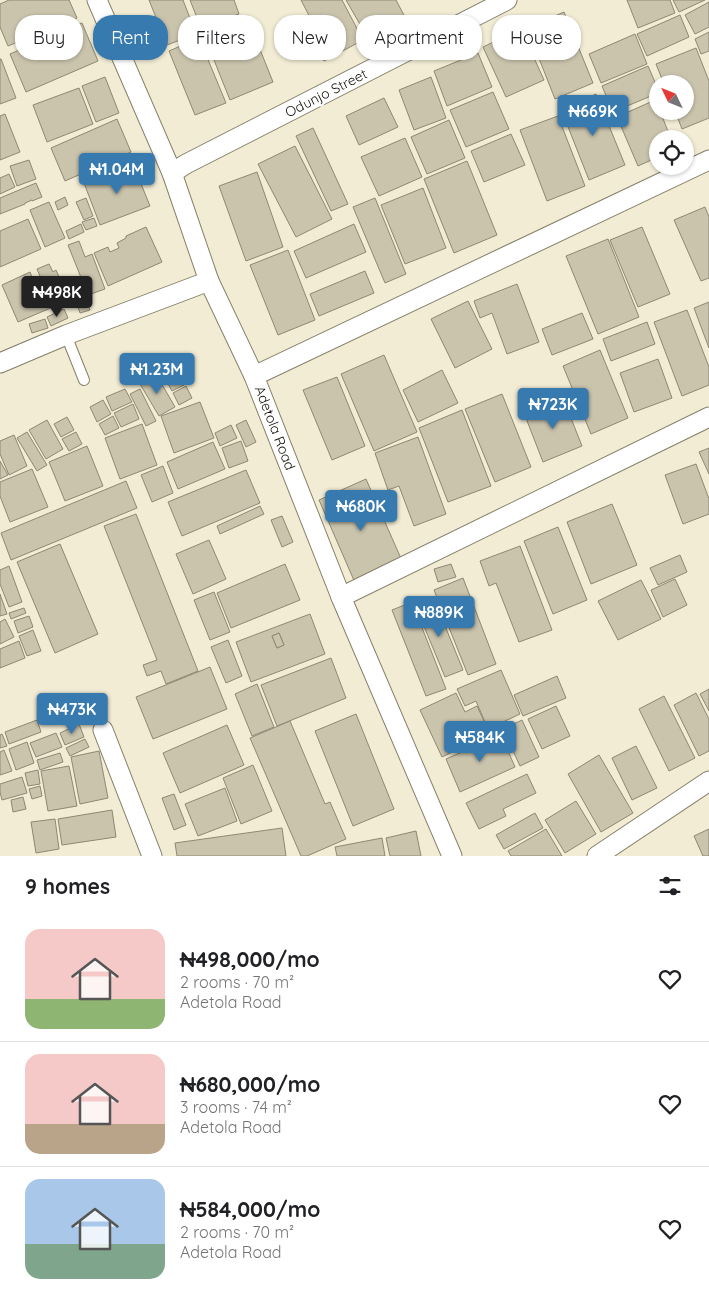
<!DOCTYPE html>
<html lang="en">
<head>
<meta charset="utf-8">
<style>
  body { margin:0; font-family:Quicksand,sans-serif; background:#f2f2f2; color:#202124; height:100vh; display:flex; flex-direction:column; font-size:19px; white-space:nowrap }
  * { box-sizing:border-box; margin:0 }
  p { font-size:16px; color:#757577 }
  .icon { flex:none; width:28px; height:28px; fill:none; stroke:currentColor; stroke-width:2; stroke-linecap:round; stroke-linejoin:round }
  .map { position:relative; height:856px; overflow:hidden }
  .drawer { display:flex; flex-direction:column; background:#fff; flex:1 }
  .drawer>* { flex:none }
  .top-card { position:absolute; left:15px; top:15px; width:680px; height:45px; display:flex; gap:10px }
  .needle { width:32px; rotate:313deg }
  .controls { position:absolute; left:649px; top:75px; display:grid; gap:10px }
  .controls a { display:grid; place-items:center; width:45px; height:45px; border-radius:50%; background:#fff; box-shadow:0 1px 4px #0004; font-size:25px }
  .price { position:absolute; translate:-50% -42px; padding:0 11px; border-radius:5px; background:#367ab0; color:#fff; font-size:16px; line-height:32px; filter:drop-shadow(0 1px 2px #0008) }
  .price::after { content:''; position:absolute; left:50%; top:30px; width:15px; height:11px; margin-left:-8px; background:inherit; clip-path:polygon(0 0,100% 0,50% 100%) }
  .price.on { background:#222; color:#fff }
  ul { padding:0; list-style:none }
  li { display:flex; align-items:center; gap:15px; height:125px; padding:0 25px }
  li+li { border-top:1px solid #e0e0e0 }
  li span { display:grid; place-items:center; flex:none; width:140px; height:100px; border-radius:15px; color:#555 }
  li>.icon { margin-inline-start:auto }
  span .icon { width:60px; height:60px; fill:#fffc; stroke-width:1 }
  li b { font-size:21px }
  h2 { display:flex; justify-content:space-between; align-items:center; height:60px; padding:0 25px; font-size:21px }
  .tag { padding:0 18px; border-radius:20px; background:#fff; box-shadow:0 1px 4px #0004; font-size:18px; line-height:45px }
  .tag.on { background:#367ab0; color:#fff }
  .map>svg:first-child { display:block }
  .building { fill:#cac4ad; stroke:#8e8873; fill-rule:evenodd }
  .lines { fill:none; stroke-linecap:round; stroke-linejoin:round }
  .service-casing { stroke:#85806a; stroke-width:12 }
  .minor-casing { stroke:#85806a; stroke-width:21 }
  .service { stroke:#fff; stroke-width:10 }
  .minor { stroke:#fff; stroke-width:19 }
  .labels { text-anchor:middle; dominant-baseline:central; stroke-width:4.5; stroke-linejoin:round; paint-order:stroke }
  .street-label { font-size:14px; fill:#131109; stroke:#fff }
</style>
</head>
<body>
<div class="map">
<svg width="709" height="856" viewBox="0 0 709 856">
  <rect width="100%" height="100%" fill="#f2ecd5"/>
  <!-- building -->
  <g class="building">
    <polygon points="9,0 69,0 77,18 8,46 0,27 0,4"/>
    <polygon points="149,0 183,0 196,34 167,45"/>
    <polygon points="190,0 234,0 239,14 201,28"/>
    <polygon points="301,0 342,0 363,40 324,61 312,39 319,35"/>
    <polygon points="346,0 396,0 406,19 369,40"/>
    <polygon points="627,0 670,0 675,13 638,28"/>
    <polygon points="673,0 705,0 679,12"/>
    <polygon points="709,2 709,27 695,34 685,15"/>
    <polygon points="564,12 593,83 555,99 527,28"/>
    <polygon points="680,15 689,37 647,56 637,34"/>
    <polygon points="247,17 273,82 230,100 204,35"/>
    <polygon points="82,23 98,61 26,92 10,54"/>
    <polygon points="521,29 544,80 506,97 483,47"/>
    <polygon points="709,32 709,51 701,54 695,39"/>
    <polygon points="635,34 647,64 601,83 589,54"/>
    <polygon points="199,38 226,103 195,115 169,51"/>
    <polygon points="696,48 709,81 709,118 682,129 675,111 685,111 685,84 664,84 656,64"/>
    <polygon points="478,53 492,87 447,106 434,71"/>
    <polygon points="0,59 1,59 16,98 0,104"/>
    <polygon points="648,66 658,89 658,93 613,112 602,86"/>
    <polygon points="105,77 119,113 96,122 82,86"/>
    <polygon points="431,77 446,118 414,130 399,90"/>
    <polygon points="79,88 93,124 47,142 33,105"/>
    <polygon points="493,92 509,129 466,147 450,110"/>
    <polygon points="596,94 625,165 589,180 561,109"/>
    <polygon points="384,98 398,127 359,145 346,116"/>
    <polygon points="655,100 658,106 658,111 660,111 671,139 658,139 658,157 638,166 617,117"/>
    <polygon points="5,114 20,152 0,160 0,116"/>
    <polygon points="558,116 585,186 547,201 520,130"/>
    <polygon points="117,119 131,152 65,181 51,148"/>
    <polygon points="449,120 465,158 427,174 411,137"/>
    <polygon points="313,128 348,204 331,211 296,136"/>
    <polygon points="511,134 525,165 484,182 471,151"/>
    <polygon points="405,138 422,177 379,196 361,157"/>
    <polygon points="295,146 332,219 296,237 258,164"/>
    <polygon points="29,160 36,179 17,186 10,166"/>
    <polygon points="467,161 497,235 454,253 424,179"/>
    <polygon points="133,164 150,206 100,225 84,183"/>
    <polygon points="257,172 283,247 246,261 219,186"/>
    <polygon points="9,174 15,187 0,194 0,178"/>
    <polygon points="36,183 42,197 32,201 32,200 25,203 25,204 0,214 0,198"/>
    <polygon points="423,188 446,248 405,264 381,205"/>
    <polygon points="65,197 68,205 58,210 55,202"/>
    <polygon points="86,198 93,216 84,220 76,202"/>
    <polygon points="375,198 406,274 385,283 353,207"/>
    <polygon points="49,202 65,238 45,247 30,210"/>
    <polygon points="705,207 709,217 709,278 701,281 674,220"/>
    <polygon points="94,218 97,226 86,230 82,222"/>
    <polygon points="28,219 41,249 0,267 0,231"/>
    <polygon points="81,224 84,232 69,239 66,231"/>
    <polygon points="354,224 366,252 306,278 294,251"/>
    <polygon points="146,227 162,262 108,286 94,253 108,247 110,252 119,248 117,243 126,238 126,236"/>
    <polygon points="642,227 670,294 638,307 610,240"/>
    <polygon points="608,239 639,317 598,334 566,256"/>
    <polygon points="79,241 85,257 92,254 105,289 88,295 68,245"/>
    <polygon points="288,250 315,320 278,335 250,265"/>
    <polygon points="49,264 53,272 56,270 69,300 18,322 2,285 30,272 33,280 40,276 37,269"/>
    <polygon points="365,271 374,293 319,316 310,294"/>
    <polygon points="517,284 539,342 507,354 492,313 480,318 474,301"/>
    <polygon points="86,297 90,310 80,313 76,301"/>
    <polygon points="468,301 492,349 455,368 431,319"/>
    <polygon points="709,302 709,348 694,308"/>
    <polygon points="64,309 68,318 51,326 47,317"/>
    <polygon points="687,310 709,367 709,385 682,396 654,322"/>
    <polygon points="582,313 593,339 552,355 542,329"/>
    <polygon points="45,319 48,328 32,333 29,324"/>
    <polygon points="647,322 655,344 611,361 603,339"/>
    <polygon points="600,350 628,418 591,434 563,366"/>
    <polygon points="384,355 417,432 374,451 341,374"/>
    <polygon points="658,359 672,398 634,412 620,373"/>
    <polygon points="175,369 184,385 172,391 163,375"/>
    <polygon points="442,370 458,403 418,422 403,390"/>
    <polygon points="156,374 175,407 159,416 140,384"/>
    <polygon points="337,377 365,446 332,460 303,390"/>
    <polygon points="186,386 192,398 179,405 173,393"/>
    <polygon points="125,389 132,402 112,411 106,397"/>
    <polygon points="140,389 156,421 146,426 130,394"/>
    <polygon points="502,394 531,467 495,482 465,409"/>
    <polygon points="563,398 582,446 543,462 524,413"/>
    <polygon points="103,400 111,414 97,422 90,407"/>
    <polygon points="200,402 214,438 174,453 161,416"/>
    <polygon points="133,404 139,419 121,427 114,413"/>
    <polygon points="462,410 491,486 448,502 419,428"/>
    <polygon points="113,416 119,428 105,435 99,424"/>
    <polygon points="67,417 74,430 61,437 54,424"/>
    <polygon points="47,420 63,449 46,459 29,430"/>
    <polygon points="246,420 256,442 246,447 236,425"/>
    <polygon points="142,424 157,465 120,479 105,438"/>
    <polygon points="231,425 237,438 220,446 215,433"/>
    <polygon points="27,432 47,465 37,471 17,438"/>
    <polygon points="76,432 82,444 69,451 62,439"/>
    <polygon points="14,435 27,466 9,475 0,454 0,441"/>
    <polygon points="418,437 446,514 414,526 399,486 388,490 375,453"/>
    <polygon points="241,441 248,461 229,468 222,448"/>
    <polygon points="213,442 225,469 178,489 167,462"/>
    <polygon points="87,446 103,486 65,501 49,462"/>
    <polygon points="709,448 709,474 699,452"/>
    <polygon points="0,461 8,475 0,479"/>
    <polygon points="696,464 709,499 709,514 683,524 665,475"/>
    <polygon points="163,466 173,493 152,502 141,475"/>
    <polygon points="32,469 48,507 10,522 0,496 0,482"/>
    <polygon points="246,470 260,503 182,536 168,502"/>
    <polygon points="366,479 403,563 356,585 319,500"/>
    <polygon points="126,481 137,508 11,560 1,533"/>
    <polygon points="612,504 637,565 591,584 567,522"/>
    <polygon points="260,506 264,514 220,534 217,526"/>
    <polygon points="136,514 198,671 166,684 161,671 147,676 143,665 157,660 104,526"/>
    <polygon points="282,516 293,542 282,547 271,520"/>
    <polygon points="558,527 587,600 553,614 524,541"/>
    <polygon points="209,540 226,579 193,594 176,554"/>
    <polygon points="60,544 98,634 55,653 17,562"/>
    <polygon points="520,546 552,630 519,642 496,583 489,586 480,561"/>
    <polygon points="680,555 687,572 658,585 650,568"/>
    <polygon points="285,564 300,600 231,628 217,593"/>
    <polygon points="451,564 456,577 438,582 434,569"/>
    <polygon points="9,566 22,602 9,607 0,584 0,570"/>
    <polygon points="463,578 496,664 468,675 434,590"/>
    <polygon points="675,579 687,605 663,617 651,590"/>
    <polygon points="641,580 661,619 618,640 598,601"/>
    <polygon points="214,592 230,632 210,640 194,600"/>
    <polygon points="0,594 7,614 0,616"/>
    <polygon points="434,599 463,670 445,677 416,607"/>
    <polygon points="412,602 446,689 426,696 392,610"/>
    <polygon points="24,608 26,613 11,619 9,613"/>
    <path d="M310,614l15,40 -74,28 -15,-40zM279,633l5,12 -7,3 -5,-12z"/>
    <polygon points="29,616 33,627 18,633 14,621"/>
    <polygon points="5,619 14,637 0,644 0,622"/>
    <polygon points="33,630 41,651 27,656 19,636"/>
    <polygon points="279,633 284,645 277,648 272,636"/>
    <polygon points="228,640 242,676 226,683 211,647"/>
    <polygon points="19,641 25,658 0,668 0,649"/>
    <polygon points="331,658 346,698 277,726 261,685"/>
    <polygon points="210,667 227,709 153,739 136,697"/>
    <polygon points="501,670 520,714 488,729 476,701 465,706 457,689"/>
    <polygon points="557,676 566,698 523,716 514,695"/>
    <polygon points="257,684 274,727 252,736 235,694"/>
    <polygon points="709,689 709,711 700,694"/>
    <polygon points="456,693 465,712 477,706 490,734 442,757 420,710"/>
    <polygon points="696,693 709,719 709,751 699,756 674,705"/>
    <polygon points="664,696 695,758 669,771 639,709"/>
    <polygon points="556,706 570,736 542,749 528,719"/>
    <polygon points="356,714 394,809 353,826 315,731"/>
    <polygon points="37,720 41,732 9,744 5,732"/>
    <polygon points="522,720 539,757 520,766 503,729"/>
    <polygon points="290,721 325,804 330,802 346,839 307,856 301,856 250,738"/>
    <polygon points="79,724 84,737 65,745 60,733"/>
    <polygon points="227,725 244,765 180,793 163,753"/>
    <polygon points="56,733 62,747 36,757 30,743"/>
    <polygon points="2,734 7,746 0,748 0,735"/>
    <polygon points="501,735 515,767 460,792 446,759"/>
    <polygon points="85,739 89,747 70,756 66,748"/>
    <polygon points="27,742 34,763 16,770 9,749"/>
    <polygon points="636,746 657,788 632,800 612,758"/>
    <polygon points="4,750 12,771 0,775 0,752"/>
    <polygon points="99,751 108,798 80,804 71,757"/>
    <polygon points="60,753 63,762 40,770 37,760"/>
    <polygon points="599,755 633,813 601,832 568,774"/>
    <polygon points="253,765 272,811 241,824 223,778"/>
    <polygon points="69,766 77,806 48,811 41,771"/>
    <polygon points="38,770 40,784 28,786 25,773"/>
    <polygon points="527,774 536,793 503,809 506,816 479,829 466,803"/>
    <polygon points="22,777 27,793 2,800 0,792 0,784"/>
    <polygon points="40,786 42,796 32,799 29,789"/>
    <polygon points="225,788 237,821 198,836 185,804"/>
    <polygon points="174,794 186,825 174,830 162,798"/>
    <polygon points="23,797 26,809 13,812 11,800"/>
    <polygon points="576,801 596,834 565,853 545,820"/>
    <polygon points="112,810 116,837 62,845 58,819"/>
    <polygon points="535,813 543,828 504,849 496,835"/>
    <polygon points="55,819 59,849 36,853 31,822"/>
    <polygon points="282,828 286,856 177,856 175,843"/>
    <polygon points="546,829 562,856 511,856 508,851"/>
    <polygon points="709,829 709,856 703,856 694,836"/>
    <polygon points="416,831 421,856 390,856 386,838"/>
    <polygon points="382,838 385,856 337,856 335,847"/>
  </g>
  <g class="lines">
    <defs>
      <polyline id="service" points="66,335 84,380"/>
      <g id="minor">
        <polyline points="97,0 172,173 209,281 254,376 341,597 452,856"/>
        <polyline points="172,173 186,164 507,0"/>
        <polyline points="0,363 66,335 209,281"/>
        <polyline points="254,376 709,160"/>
        <polyline points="341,597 709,417"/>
        <polyline points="103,730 152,856"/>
        <polyline points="597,856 709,781"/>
      </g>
    </defs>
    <!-- service casing -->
    <use href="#service" class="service-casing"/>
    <!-- minor casing -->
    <use href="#minor" class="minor-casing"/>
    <!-- service -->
    <use href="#service" class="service"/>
    <!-- minor -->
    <use href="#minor" class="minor"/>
  </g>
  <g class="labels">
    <!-- street labels -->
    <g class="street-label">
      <text transform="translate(326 93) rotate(-27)">Odunjo Street</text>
      <text transform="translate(275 428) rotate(69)">Adetola Road</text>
    </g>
  </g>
</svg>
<div class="controls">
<a><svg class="needle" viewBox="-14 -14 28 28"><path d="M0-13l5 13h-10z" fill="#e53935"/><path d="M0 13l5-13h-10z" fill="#757577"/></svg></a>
<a><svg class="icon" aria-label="locate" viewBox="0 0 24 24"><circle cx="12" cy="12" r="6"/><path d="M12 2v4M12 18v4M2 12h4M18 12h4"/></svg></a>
</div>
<b class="price" style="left:593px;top:137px">₦669K</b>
<b class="price" style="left:117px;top:195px">₦1.04M</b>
<b class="price on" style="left:57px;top:318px">₦498K</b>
<b class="price" style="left:157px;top:395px">₦1.23M</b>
<b class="price" style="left:553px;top:430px">₦723K</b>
<b class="price" style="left:361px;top:532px">₦680K</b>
<b class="price" style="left:439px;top:638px">₦889K</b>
<b class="price" style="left:72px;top:735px">₦473K</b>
<b class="price" style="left:480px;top:763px">₦584K</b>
<div class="top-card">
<a class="tag">Buy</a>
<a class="tag on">Rent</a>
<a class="tag">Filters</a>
<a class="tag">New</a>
<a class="tag">Apartment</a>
<a class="tag">House</a>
</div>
</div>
<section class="drawer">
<h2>9 homes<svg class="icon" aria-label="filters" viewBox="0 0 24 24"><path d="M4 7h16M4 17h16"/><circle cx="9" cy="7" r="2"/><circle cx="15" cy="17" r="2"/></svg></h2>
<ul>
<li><span style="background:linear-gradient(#f6c9c9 70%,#8fb573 0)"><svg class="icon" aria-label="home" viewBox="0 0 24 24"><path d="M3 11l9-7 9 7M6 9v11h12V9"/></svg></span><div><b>₦498,000/mo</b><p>2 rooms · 70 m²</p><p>Adetola Road</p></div><svg class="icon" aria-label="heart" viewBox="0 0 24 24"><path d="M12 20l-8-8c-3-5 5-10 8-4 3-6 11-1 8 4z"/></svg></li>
<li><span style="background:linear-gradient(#f6c9c9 70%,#b9a48a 0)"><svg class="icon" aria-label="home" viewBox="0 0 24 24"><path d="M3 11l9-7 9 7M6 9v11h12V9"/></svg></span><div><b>₦680,000/mo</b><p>3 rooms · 74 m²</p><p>Adetola Road</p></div><svg class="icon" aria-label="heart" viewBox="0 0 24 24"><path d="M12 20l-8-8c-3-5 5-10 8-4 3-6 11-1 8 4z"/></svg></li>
<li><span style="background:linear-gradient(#a9c7e8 65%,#7fa58c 0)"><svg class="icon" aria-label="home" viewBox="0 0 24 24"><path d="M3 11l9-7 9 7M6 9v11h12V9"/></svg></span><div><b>₦584,000/mo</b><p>2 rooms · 70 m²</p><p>Adetola Road</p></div><svg class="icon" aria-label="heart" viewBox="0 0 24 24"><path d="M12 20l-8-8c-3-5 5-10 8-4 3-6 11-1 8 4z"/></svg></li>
</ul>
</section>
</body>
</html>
